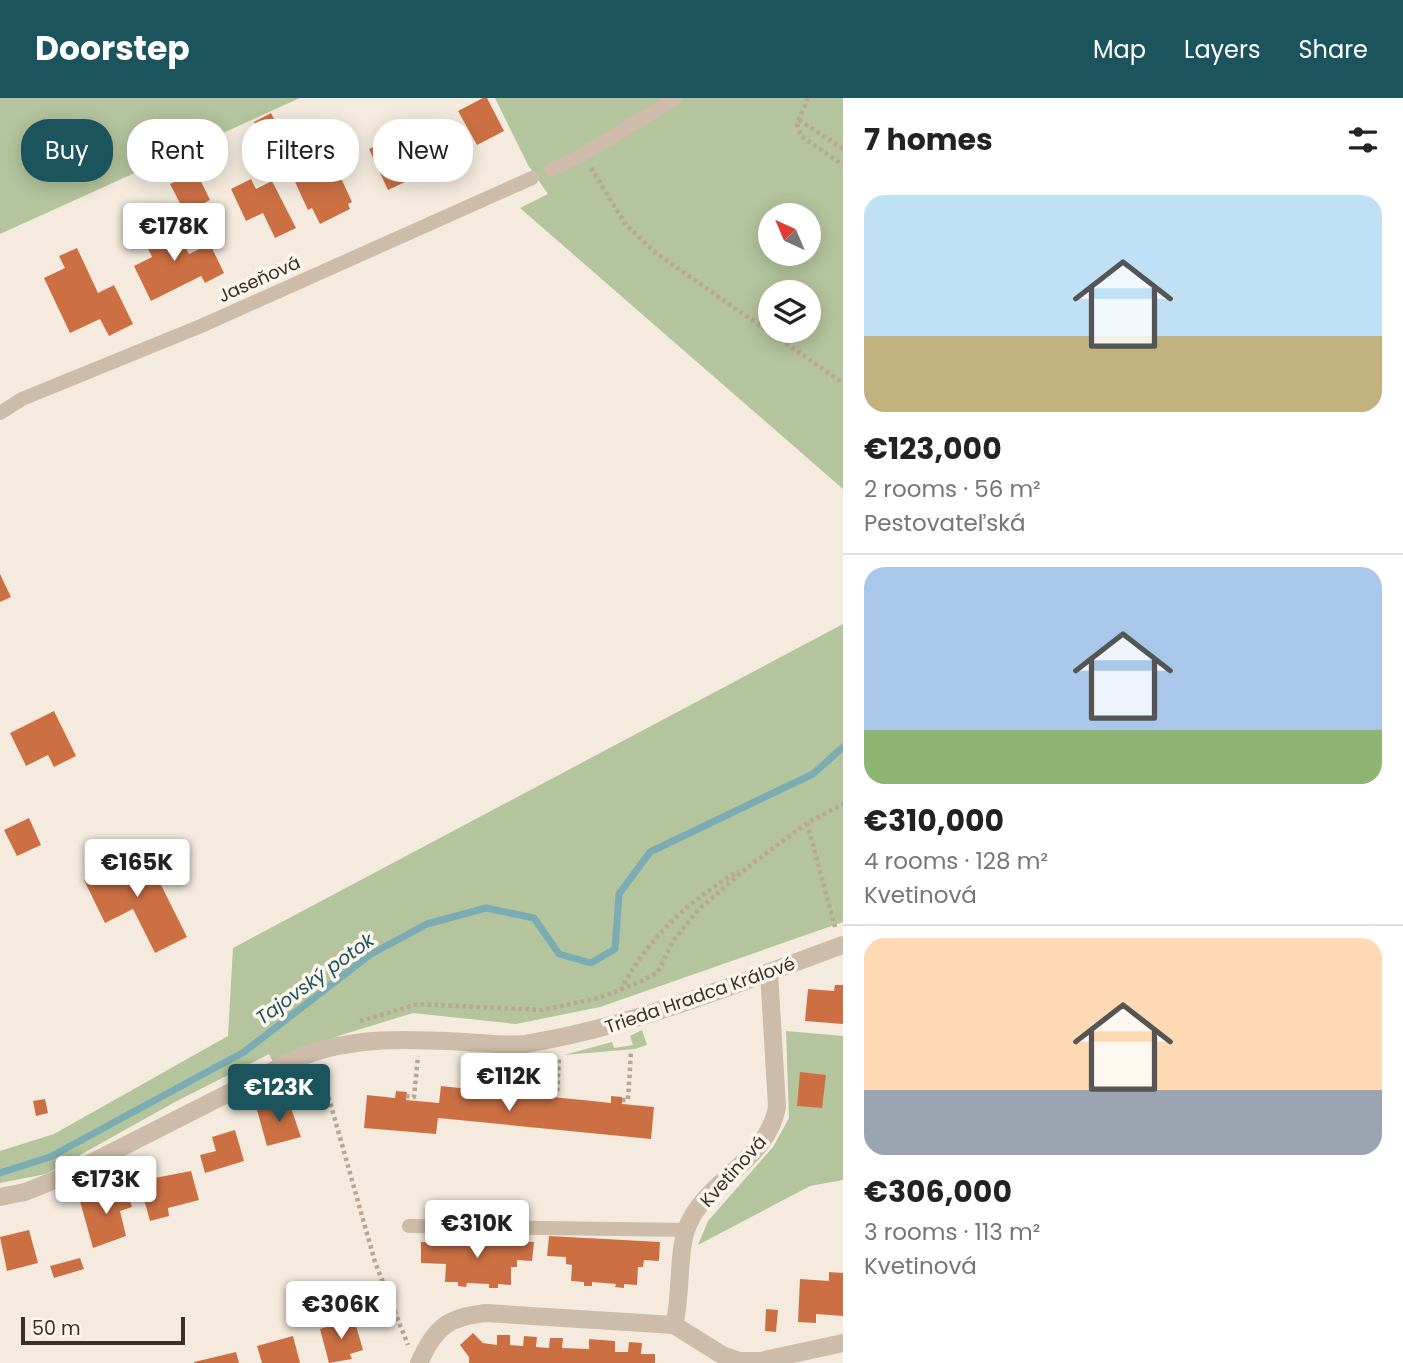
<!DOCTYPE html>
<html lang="en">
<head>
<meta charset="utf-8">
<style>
  body { margin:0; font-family:Poppins,sans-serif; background:#f6f6f6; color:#222; height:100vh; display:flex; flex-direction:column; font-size:26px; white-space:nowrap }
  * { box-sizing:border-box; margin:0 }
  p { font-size:23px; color:#767676 }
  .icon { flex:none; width:38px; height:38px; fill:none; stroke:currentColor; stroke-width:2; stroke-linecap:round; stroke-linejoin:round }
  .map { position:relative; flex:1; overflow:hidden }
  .sheet { display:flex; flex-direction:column; background:#fff; width:560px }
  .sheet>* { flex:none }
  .guide { position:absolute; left:21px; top:21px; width:665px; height:63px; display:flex; gap:14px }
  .needle { width:46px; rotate:316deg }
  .controls { position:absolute; left:758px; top:105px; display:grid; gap:14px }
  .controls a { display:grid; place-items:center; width:63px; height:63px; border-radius:50%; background:#fff; box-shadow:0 4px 18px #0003; font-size:35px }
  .scale { position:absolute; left:21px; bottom:18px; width:164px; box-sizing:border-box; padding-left:7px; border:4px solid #3a3029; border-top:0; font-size:19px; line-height:24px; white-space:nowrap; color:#3a3029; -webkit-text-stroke:5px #fbf5eb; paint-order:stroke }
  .price { position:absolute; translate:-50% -60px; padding:0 16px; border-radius:7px; background:#fff; color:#222; font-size:23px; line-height:46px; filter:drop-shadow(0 2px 4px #0008) }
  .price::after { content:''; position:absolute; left:50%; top:42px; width:21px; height:16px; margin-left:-10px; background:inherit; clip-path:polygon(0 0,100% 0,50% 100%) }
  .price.current { background:#1c545e; color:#fff }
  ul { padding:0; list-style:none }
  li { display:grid; align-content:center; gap:14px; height:371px; padding:0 21px }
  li+li { border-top:2px solid #e0e0e0 }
  li span { display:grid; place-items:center; height:217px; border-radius:21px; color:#555 }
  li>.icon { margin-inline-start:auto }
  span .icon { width:126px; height:126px; fill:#fffc; stroke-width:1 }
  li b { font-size:30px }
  h2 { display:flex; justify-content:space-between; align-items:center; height:84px; padding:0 21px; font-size:30px }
  .tag { padding:0 24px; border-radius:28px; background:#fff; box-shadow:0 4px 18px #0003; font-size:24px; line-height:63px }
  .tag.current { background:#1c545e; color:#fff }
  header { display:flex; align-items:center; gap:42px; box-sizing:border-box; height:98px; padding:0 35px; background:#1c545e; color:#fff }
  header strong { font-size:33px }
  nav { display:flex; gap:38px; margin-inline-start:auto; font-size:24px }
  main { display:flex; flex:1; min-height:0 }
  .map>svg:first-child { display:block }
  .green { fill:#b4c49d; fill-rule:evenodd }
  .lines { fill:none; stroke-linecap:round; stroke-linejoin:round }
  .stream { stroke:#7bacb3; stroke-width:7 }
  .building { fill:#cc7044 }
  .path { stroke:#b9a693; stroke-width:4.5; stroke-dasharray:3.5 3.5; stroke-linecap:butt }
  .lane { stroke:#cdbca9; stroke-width:14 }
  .street { stroke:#cdbca9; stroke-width:18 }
  .labels { text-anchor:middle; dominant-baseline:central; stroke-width:7; stroke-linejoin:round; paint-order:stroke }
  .street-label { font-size:18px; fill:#3a3029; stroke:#fbf5eb }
  .water-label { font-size:19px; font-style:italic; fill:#1c545e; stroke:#fbf5eb }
</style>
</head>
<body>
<header>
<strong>Doorstep</strong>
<nav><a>Map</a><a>Layers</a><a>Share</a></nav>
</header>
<main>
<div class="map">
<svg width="843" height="1265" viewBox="0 0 843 1265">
  <rect width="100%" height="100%" fill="#f4ebde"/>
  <!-- green -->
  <g class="green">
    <polygon points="0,0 300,0 0,136"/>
    <path d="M495,0h348v391l-323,-281 28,-14 -20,-29zM770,117h38v39h-38zM770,194h38v39h-38z"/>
    <polygon points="843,526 843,824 600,909 516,926 413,915 338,938 274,966 269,956 175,1004 46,1076 0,1085 0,1053 54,1036 228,938 233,850"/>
    <polygon points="642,932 647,947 635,951 564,957 612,944 614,950 633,947 630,938"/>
    <polygon points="786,933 843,938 843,1082 810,1088 698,1147 708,1123 773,1049 789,1020"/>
  </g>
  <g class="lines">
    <!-- stream -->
    <polyline class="stream" points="0,1075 50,1059 244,954 371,856 427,826 486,810 534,820 559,856 591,865 615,851 619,796 650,754 813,676 843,649"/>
  </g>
  <!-- building -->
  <g class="building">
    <polygon points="483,0 487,0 504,33 477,47 458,13"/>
    <polygon points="271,15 278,29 261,38 254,24"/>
    <polygon points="415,31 433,71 388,92 369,51"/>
    <polygon points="328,52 352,104 348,106 350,111 320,126 312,110 308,112 289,71"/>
    <polygon points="196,73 210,102 185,115 170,86"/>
    <polygon points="251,81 256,91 272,83 296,130 275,140 263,115 246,123 231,91"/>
    <polygon points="172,123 189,156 210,146 224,175 205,185 201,178 151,203 134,168 152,159 142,138"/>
    <polygon points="77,150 98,195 114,187 133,226 109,238 100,221 70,235 44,180 65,170 59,158"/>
    <polygon points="0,476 11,499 0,504"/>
    <polygon points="54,613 76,658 54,669 48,657 26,668 10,635"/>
    <polygon points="29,720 41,747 17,758 4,732"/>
    <polygon points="143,751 187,839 155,855 133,811 105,825 84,782"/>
    <polygon points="835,887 843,887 843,926 805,923 808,891 834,893"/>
    <polygon points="800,974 826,977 822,1010 797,1008"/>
    <polygon points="469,984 480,985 479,992 541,998 541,991 552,992 551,999 583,1002 611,1005 611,998 622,999 622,1006 654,1009 651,1041 438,1020 436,1036 364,1030 367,997 395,1000 396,993 407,994 406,1002 439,1005 441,988 469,991"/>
    <polygon points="45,1001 48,1015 36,1018 33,1003"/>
    <polygon points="289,1004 301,1039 267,1048 257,1012"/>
    <polygon points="235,1032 244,1063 205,1075 200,1057 216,1053 212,1039"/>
    <polygon points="191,1073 199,1102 168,1110 169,1118 150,1123 139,1083"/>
    <polygon points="125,1087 132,1109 120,1113 126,1138 93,1150 80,1103"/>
    <polygon points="29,1132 38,1165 7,1173 0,1139"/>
    <polygon points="549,1138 660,1144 659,1163 644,1162 643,1169 638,1169 637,1187 624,1186 624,1190 615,1189 616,1186 592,1184 592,1188 584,1188 584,1184 571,1183 572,1167 566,1166 566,1159 547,1158"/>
    <polygon points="447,1140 534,1144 532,1163 517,1162 517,1169 511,1169 511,1187 498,1186 498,1190 489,1190 489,1186 467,1185 466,1189 458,1188 458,1184 445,1184 446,1166 421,1165 421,1144 447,1145"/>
    <polygon points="80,1160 84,1171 54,1180 50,1168"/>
    <polygon points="829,1174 843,1175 843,1218 816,1216 816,1225 798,1224 800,1181 829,1183"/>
    <polygon points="766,1211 778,1212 776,1234 765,1233"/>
    <polygon points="354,1221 363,1252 350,1256 352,1261 329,1265 320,1231"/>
    <polygon points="473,1235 483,1245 497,1247 497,1237 510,1237 510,1247 523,1248 524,1238 537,1239 536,1249 549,1250 550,1240 563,1240 562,1250 589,1251 589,1241 615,1243 615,1254 628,1254 629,1244 642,1245 641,1256 655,1256 655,1265 469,1265 469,1259 460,1247"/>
    <polygon points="293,1238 300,1265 262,1265 257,1248"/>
    <polygon points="236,1254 239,1265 194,1265 194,1264"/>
  </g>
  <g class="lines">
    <!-- path -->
    <g class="path">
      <polyline points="808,0 797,26 801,38 843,67"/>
      <polyline points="799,22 843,51"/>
      <polyline points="591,70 626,127 657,156 843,285"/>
      <polyline points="807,725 835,829"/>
      <path d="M621,892c24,-50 71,-92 118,-119"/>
      <polyline points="360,923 418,906 542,912 599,900 642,883 658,874 673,843 699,811 748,769 807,725 843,706"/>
      <polyline points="321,972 375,1164 408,1247"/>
      <polyline points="480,988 486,989 488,964"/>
      <polyline points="552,995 557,995 559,960"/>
      <polyline points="406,998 414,999 418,958"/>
      <polyline points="622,1002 628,1002 631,954"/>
    </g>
    <!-- lane -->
    <g class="lane">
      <polyline points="551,72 584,56 676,0"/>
      <polyline points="0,315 22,301 201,228 532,80"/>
      <polyline points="409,1128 687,1132"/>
    </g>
    <!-- street -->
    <g class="street">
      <path d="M0,1099l25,-5 40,-16 235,-119c55,-21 108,-18 166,-15 19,1 40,4 59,2 110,-18 213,-61 318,-99"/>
      <path d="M674,1227c8,-30 3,-74 14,-100 20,-46 80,-65 89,-118l-8,-135"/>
      <path d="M419,1265c16,-36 29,-46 67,-50l188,12 48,30 17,6h21l83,-18"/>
    </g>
  </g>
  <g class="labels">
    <!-- street labels -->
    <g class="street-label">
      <text transform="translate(259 181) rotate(-24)">Jaseňová</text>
      <text transform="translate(700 897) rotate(-19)">Trieda Hradca Králové</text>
      <text transform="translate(733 1073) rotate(-48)">Kvetinová</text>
    </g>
    <!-- water labels -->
    <g class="water-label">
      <text transform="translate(315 881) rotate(-36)">Tajovský potok</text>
    </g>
  </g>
</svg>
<div class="controls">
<a><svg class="needle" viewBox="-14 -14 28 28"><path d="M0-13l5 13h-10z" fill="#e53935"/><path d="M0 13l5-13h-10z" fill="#767676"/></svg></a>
<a><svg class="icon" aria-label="layers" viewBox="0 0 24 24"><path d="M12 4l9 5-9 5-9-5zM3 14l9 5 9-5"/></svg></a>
</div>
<div class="scale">50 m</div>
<b class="price" style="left:174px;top:165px">€178K</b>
<b class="price" style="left:137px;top:801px">€165K</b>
<b class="price" style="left:509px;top:1015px">€112K</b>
<b class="price current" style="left:279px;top:1026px">€123K</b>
<b class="price" style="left:106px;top:1118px">€173K</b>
<b class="price" style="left:477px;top:1162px">€310K</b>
<b class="price" style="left:341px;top:1243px">€306K</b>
<div class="guide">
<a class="tag current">Buy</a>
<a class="tag">Rent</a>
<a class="tag">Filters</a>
<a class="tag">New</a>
</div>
</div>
<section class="sheet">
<h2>7 homes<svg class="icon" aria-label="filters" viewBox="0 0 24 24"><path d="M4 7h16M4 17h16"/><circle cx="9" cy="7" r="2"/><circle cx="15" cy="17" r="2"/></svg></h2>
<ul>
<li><span style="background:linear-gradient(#bfe0f5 65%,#c2b280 0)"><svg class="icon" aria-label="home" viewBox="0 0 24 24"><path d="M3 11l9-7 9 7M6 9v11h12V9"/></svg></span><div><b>€123,000</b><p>2 rooms · 56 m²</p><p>Pestovateľská</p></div></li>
<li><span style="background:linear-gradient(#a9c7e8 75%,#8fb573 0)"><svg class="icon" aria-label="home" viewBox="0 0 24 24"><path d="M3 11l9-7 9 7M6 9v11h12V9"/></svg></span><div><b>€310,000</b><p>4 rooms · 128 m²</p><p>Kvetinová</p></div></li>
<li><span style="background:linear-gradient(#ffd9b3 70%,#9aa5b1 0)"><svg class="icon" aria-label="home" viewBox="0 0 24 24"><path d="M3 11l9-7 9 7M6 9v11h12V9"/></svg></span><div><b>€306,000</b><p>3 rooms · 113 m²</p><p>Kvetinová</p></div></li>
</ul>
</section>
</main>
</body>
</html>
